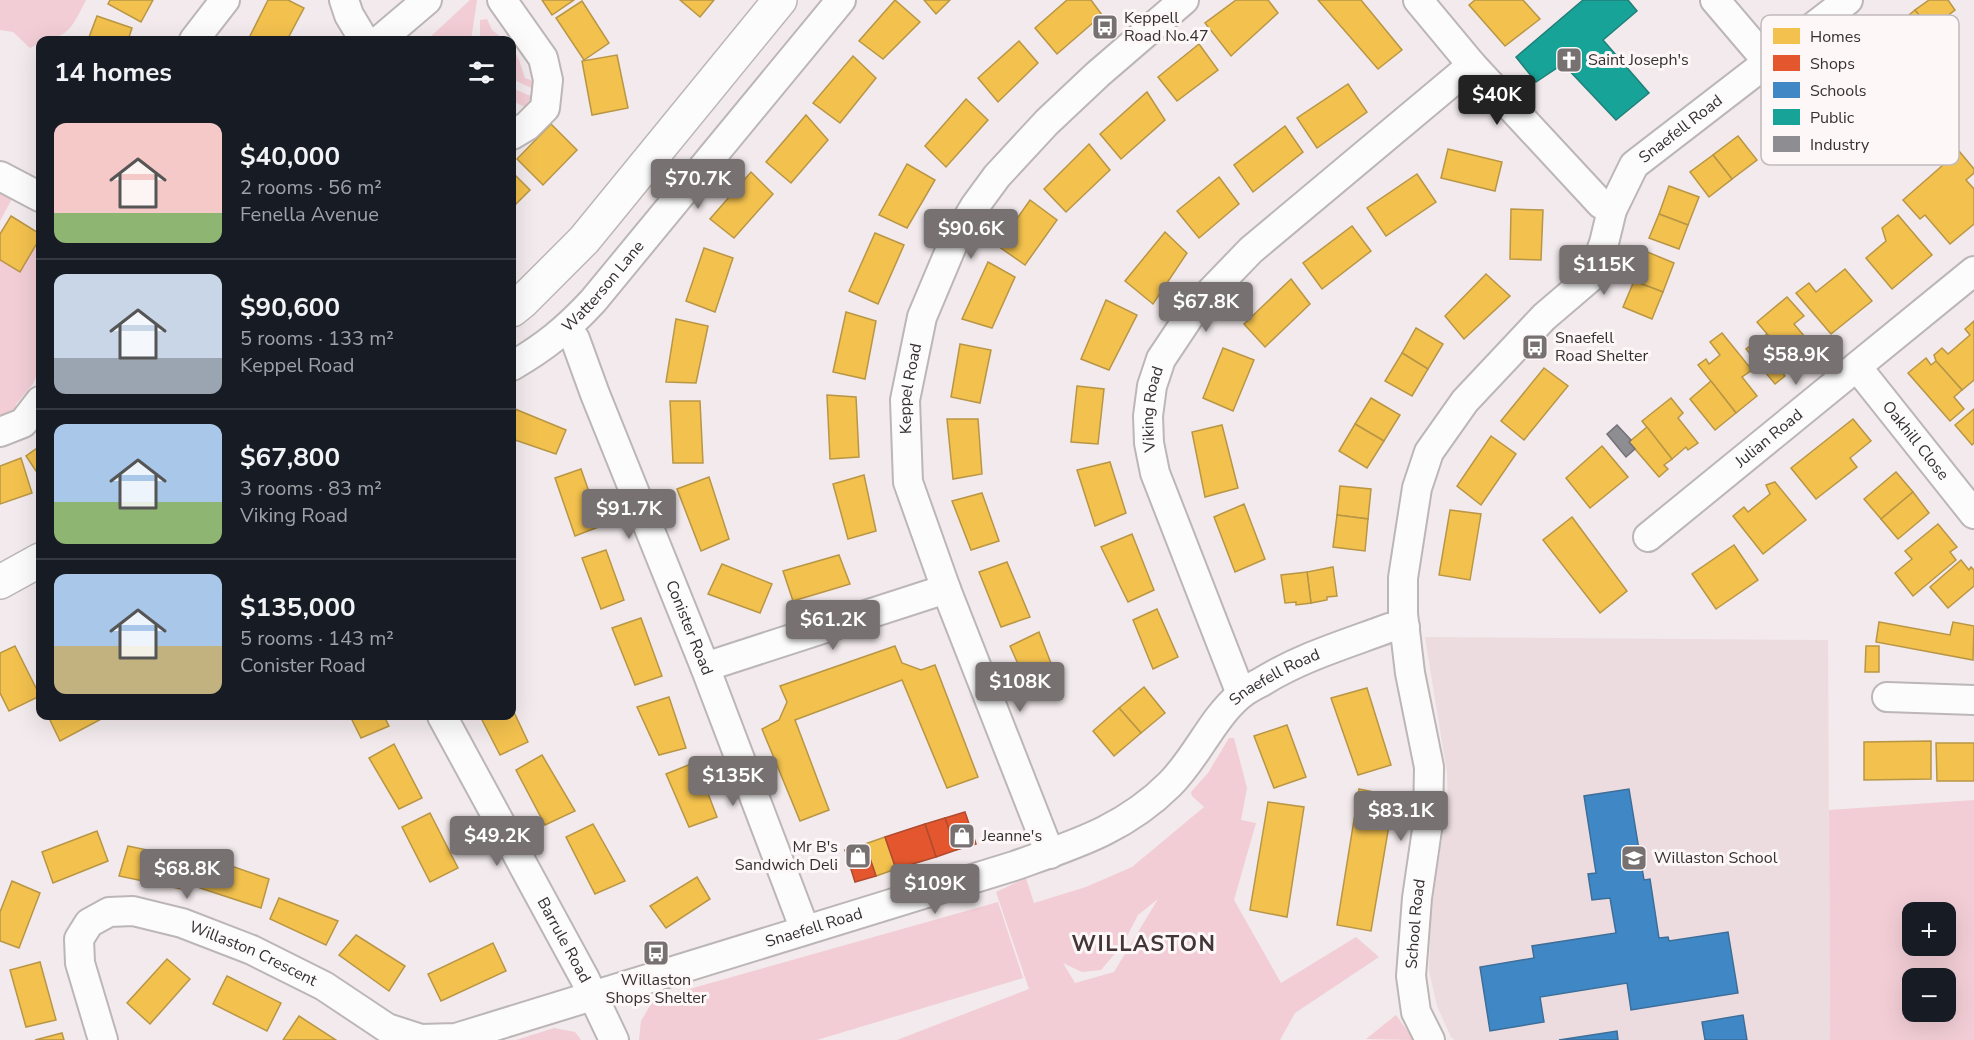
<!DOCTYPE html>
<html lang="en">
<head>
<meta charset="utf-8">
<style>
  body { margin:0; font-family:"Nunito Sans",sans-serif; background:#20242c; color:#f1f3f6; height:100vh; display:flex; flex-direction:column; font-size:22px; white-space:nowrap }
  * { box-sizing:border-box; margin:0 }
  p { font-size:20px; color:#9ea1a6 }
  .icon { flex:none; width:33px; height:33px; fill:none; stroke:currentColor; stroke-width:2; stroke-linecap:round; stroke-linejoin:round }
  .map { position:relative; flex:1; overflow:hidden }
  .panel { position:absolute; left:36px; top:36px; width:480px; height:684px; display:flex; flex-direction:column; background:#171b24; border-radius:12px; box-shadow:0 6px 24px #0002 }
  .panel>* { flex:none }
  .fabs { position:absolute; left:1902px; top:902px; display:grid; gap:12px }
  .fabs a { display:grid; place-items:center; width:54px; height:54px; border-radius:12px; background:#171b24; box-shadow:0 6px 24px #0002; font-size:30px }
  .price { position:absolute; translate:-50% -51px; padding:0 14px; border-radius:6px; background:#777172; color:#fff; font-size:20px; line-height:39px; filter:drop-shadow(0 2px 3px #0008) }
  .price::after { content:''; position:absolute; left:50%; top:36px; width:18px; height:14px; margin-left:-9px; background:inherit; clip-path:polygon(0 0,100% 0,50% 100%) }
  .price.active { background:#222; color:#fff }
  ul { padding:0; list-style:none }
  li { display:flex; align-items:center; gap:18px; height:150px; padding:0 18px }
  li+li { border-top:2px solid #363941 }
  li span { display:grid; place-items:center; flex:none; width:168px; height:120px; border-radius:12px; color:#555 }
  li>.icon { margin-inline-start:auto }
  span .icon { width:72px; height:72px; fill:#fffc; stroke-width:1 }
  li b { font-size:26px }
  h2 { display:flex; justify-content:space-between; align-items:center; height:72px; padding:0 18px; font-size:26px }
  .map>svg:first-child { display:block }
  .built { fill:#ecdcdf }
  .green { fill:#f2cdd5; fill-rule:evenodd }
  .homes { fill:#f2c14e; stroke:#b99645; stroke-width:1.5 }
  .shops { fill:#e4572e; stroke:#b04b2f; stroke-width:1.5 }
  .schools { fill:#3f88c5; stroke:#3c6e99; stroke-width:1.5 }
  .public { fill:#17a398; stroke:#208079; stroke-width:1.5 }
  .industry { fill:#8d8d92; stroke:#737175; stroke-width:1.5 }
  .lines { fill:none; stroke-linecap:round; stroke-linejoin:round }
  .minor-casing { stroke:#bcb6b7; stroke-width:32 }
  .trunk-casing { stroke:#bcb6b7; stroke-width:36 }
  .minor { stroke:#fdfcfc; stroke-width:28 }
  .trunk { stroke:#fdfcfc; stroke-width:33 }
  .labels { text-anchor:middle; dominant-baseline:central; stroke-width:6; stroke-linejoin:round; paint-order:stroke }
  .poi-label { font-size:16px; fill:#353031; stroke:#fdf7f8; text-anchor:start }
  .street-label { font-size:16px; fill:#353031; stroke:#fdf7f8 }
  .district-label { font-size:22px; font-weight:bold; letter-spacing:1.5px; fill:#423639; stroke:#fdf7f8 }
  .key { fill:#fdf7f8; stroke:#c1bbbc; stroke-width:1.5 }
  .key-label { font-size:16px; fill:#353031 }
</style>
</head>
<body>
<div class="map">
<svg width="1974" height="1040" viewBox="0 0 1974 1040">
  <rect width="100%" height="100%" fill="#f2eaec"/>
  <!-- built -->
  <polygon class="built" points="1425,637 1828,640 1830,1040 1455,1040 1451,1037 1437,1006 1429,971 1431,907 1448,800 1447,773"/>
  <!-- green -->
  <g class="green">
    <path d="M0,0h86c-11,21 -17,40 -46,40v3l-10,5 -17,-16 -13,-2z"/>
    <polygon points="470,0 477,0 471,40 474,40 427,40"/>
    <polygon points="487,19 492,30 505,40 480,40 480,20"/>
    <polygon points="512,46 519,60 525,78 536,82 536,90 512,79"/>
    <polygon points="512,88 533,97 524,107 517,103 512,106"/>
    <polygon points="0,192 14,195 0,221"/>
    <polygon points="40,238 40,368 33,384 16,404 14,415 0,423 0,260 20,272"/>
    <path d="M1229,738h5l13,50 -6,32 15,3 -22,77 47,83 75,-46 23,20 -84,56 -15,27h-383l132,-51 -33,-97 30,-14 8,25 52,-16 46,-20 72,-60 -12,-11 -1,-4 17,-19zM1158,899l-44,73 -39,11 -12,-20 19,9 19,-2 22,-26 15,-29z"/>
    <path d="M1974,800v240h-144l-1,-230zM1912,912h34v33h-34zM1912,978h34v33h-34z"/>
    <polygon points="998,902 1023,978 817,1040 639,1040 641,1021 654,999"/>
    <polygon points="1396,1015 1414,1040 1366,1039"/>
    <polygon points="554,1028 575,1032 581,1040 516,1040"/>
  </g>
  <!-- homes -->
  <g class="homes">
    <polygon points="110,0 153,0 141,22 108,4"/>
    <polygon points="268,0 288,0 304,8 287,40 248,40"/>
    <polygon points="542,0 574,0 552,15"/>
    <polygon points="680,0 714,0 700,17"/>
    <polygon points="895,0 920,22 883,59 859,41"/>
    <polygon points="924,0 950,0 936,14"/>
    <polygon points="1067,0 1091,0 1102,15 1057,54 1035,28"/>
    <polygon points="1236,0 1268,0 1278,13 1231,56 1205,23"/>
    <polygon points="1318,0 1361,0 1402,50 1378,69"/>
    <polygon points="1475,0 1523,0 1540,19 1505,46 1469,5"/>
    <polygon points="1929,0 1948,0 1955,10 1930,29 1915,10"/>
    <polygon points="582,1 609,43 584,60 556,18"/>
    <polygon points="1915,10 1930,29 1904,49 1889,31"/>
    <polygon points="97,16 132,28 128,40 88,40"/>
    <polygon points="1019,41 1038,63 998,102 978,78"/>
    <polygon points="1199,44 1218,70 1177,101 1158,77"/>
    <polygon points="617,55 628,108 592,115 582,61"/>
    <polygon points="853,56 876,78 840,123 813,103"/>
    <polygon points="1348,84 1367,112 1317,148 1297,118"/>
    <polygon points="1147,92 1165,120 1121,159 1100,134"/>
    <polygon points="966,99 988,120 946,167 925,146"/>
    <polygon points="806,115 828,140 791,183 766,162"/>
    <polygon points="551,124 577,150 543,185 517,159"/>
    <polygon points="1285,126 1303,152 1253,192 1234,165"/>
    <polygon points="1738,136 1757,160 1732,179 1713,155"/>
    <polygon points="1089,144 1110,170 1066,212 1044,189"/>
    <polygon points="1448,149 1502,162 1495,191 1441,178"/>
    <polygon points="1959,151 1974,169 1974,173 1966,180 1974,189 1974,224 1950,244 1925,215 1920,219 1903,200"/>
    <polygon points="1713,155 1732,179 1709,197 1690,172"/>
    <polygon points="907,164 935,180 907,228 879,215"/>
    <polygon points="512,172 530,190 512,208"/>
    <polygon points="751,172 773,194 734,238 710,219"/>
    <polygon points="1417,174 1436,202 1386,236 1367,208"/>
    <polygon points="1219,177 1239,204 1199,238 1177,211"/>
    <polygon points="1669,186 1699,197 1688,225 1659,214"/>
    <polygon points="1030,200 1057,220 1025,265 998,246"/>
    <polygon points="1511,209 1543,210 1541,260 1510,259"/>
    <polygon points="1659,214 1688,225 1679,249 1649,238"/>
    <polygon points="1898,215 1932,255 1892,289 1866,258 1886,241 1882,228"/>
    <polygon points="11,216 40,234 40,238 20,272 0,260 0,234"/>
    <polygon points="1352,226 1371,251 1322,289 1303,263"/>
    <polygon points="1165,232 1187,253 1153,304 1125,281"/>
    <polygon points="875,233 904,245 878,304 849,291"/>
    <polygon points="704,248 733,258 715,312 686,301"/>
    <polygon points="1645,251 1674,263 1663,292 1634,281"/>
    <polygon points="988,262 1015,277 992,328 962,319"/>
    <polygon points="1845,269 1872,301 1831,334 1796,293 1809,283 1816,292"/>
    <polygon points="1486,274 1510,296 1464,339 1445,316"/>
    <polygon points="1291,279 1310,304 1265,347 1244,324"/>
    <polygon points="1634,281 1663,292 1652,319 1623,307"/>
    <polygon points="1787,297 1804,316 1794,324 1816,350 1807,358 1803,353 1791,362 1757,322"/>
    <polygon points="1106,300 1137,315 1109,370 1081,359"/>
    <polygon points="846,312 876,321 865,379 833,372"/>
    <polygon points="676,319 708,326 696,383 666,382"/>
    <polygon points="1974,321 1974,380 1962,390 1936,361 1934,355 1942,348 1948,354 1970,335 1965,329"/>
    <polygon points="1416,328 1443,344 1428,369 1402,353"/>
    <polygon points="1722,333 1752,370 1742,377 1757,396 1736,413 1698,365 1706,359 1709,364 1720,355 1710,342"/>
    <polygon points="1767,334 1791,362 1781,371 1785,376 1775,384 1746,349"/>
    <polygon points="960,344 991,350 980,403 951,397"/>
    <polygon points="1223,348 1254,360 1233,411 1203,398"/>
    <polygon points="1402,353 1428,369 1412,396 1385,381"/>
    <polygon points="1926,358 1931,365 1936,361 1962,390 1954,397 1964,409 1950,421 1908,373"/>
    <polygon points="1544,368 1568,386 1524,440 1501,421"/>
    <polygon points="1711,381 1736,413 1715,430 1690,399"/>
    <polygon points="1077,386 1104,389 1098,444 1071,442"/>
    <polygon points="827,395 856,397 859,457 830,459"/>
    <polygon points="1371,398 1400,415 1384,441 1355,424"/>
    <polygon points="1671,398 1683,413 1678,418 1698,443 1688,450 1686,447 1672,459 1642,421"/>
    <polygon points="670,401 700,401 703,463 673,463"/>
    <polygon points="515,409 566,430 556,454 512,439 512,419"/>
    <polygon points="1974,409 1974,443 1972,445 1955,425"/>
    <polygon points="947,419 978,419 982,474 953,479"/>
    <polygon points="1853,419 1871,441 1850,458 1857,467 1816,499 1791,468"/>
    <polygon points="1355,424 1384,441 1367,468 1339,451"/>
    <polygon points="1222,425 1238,488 1205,497 1192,432"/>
    <polygon points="1647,427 1672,459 1664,465 1668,469 1659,477 1629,442"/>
    <polygon points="1491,436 1516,454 1481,505 1457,486"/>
    <polygon points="40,446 40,477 26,456"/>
    <polygon points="1602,446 1628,477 1590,508 1566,478"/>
    <polygon points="21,458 32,493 0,504 0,466"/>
    <polygon points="1110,462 1126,513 1095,526 1077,470"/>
    <polygon points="581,469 601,526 575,536 555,478"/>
    <polygon points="1896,472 1913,492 1881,519 1864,499"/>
    <polygon points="864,475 876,531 848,539 833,484"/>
    <polygon points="709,477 729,539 701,551 677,489"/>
    <polygon points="1775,482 1806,520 1763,554 1733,516 1744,507 1748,512 1770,494 1766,485"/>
    <polygon points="1340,486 1371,489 1368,519 1337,515"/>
    <polygon points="1913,492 1929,513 1898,539 1881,519"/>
    <polygon points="982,493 999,541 971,550 952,501"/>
    <polygon points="1244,504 1265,559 1235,572 1214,517"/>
    <polygon points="1450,510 1481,514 1470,580 1439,575"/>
    <polygon points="1337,515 1368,519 1365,551 1333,547"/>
    <polygon points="1572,517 1627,591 1600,613 1543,540"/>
    <polygon points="1938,524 1957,547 1950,552 1956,560 1913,596 1895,573 1912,559 1905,551"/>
    <polygon points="1132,534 1154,590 1128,602 1101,547"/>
    <polygon points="1734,545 1758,580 1716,609 1692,574"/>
    <polygon points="606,550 624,600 601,609 582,558"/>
    <polygon points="839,555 850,584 793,601 783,571"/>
    <polygon points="1961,560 1969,570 1971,567 1974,570 1974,586 1948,608 1930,587"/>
    <polygon points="1007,562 1030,617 1001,627 979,572"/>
    <polygon points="722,564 772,584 760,613 708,594"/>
    <polygon points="1333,567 1337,596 1327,597 1327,600 1311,603 1307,572"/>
    <polygon points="1307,572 1311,603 1296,605 1296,602 1285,603 1281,575"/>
    <polygon points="1157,609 1178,657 1153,669 1133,620"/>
    <polygon points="641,618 662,676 635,685 612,628"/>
    <polygon points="1879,622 1950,635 1953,622 1974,626 1973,660 1876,642"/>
    <polygon points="1039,632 1057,679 1030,691 1010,646"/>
    <polygon points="15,646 40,696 9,711 0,693 0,653"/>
    <polygon points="895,646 902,663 921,670 935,665 978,777 947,788 902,680 795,720 829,810 800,821 762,729 779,720 787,702 780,686"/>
    <polygon points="1866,646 1879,646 1879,672 1865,672"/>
    <polygon points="1144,687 1165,713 1141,733 1119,708"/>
    <polygon points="1367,688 1391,765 1358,775 1331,698"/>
    <polygon points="669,697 686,748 659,755 637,707"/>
    <polygon points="512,708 528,742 500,755 480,716 512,716"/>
    <polygon points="1119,708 1141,733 1114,756 1093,731"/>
    <polygon points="48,716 105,716 105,717 60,741"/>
    <polygon points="350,716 384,716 389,726 361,738"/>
    <polygon points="1287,725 1306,777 1274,788 1254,736"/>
    <polygon points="1931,741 1931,779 1864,780 1864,742"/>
    <polygon points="1936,743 1974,743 1974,781 1937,781"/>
    <polygon points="394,744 422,798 399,809 369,758"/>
    <polygon points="542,755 575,811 545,825 516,770"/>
    <polygon points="696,762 717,817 689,827 666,774"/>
    <polygon points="1359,789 1394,796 1371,931 1337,925"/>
    <polygon points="1268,802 1304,807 1287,917 1250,910"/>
    <polygon points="430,813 458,868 430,882 402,827"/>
    <polygon points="593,824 625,881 595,894 566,837"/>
    <polygon points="97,831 108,861 53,883 42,852"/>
    <polygon points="885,837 896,869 876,876 865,844"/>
    <polygon points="128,846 190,859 182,889 119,876"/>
    <polygon points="208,858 269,879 261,908 200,888"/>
    <polygon points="697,877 710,899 666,928 650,906"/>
    <polygon points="12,881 40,893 19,948 0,941 0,912"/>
    <polygon points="279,898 338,921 326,945 270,919"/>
    <polygon points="356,935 405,966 389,991 339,955"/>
    <polygon points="493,943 506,971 441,1001 428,974"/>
    <polygon points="167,959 190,979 150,1024 127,1003"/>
    <polygon points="40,962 56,1020 26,1027 10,970"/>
    <polygon points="227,976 281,1003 267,1031 213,1004"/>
    <polygon points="299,1016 336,1040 283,1040"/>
    <polygon points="62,1033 64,1040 35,1040"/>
  </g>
  <!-- shops -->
  <g class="shops">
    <polygon points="965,812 976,844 956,850 945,818"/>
    <polygon points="945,818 956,850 936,857 925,824"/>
    <polygon points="925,824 936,857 896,869 885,837"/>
    <polygon points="865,844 876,876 855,882 845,850"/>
  </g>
  <!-- schools -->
  <g class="schools">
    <polygon points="1629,789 1644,880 1650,879 1659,938 1668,937 1669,941 1728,932 1738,993 1631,1010 1627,983 1540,997 1544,1022 1490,1031 1480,967 1534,958 1532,946 1616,933 1610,898 1592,900 1588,874 1596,873 1584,796"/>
    <polygon points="1743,1015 1747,1040 1705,1040 1702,1022"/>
    <polygon points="1617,1031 1618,1040 1559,1040"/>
  </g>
  <!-- public -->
  <polygon class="public" points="1583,0 1628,0 1637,11 1603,40 1649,93 1616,120 1563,64 1536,82 1516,57"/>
  <!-- industry -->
  <polygon class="industry" points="1617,425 1631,440 1629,442 1635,449 1626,457 1607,434"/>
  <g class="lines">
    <defs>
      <g id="minor">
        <polyline points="344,0 349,15 364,40"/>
        <polyline points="502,0 543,58 548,80 545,108 527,126 512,135"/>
        <polyline points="1418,0 1472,65 1601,204 1612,210"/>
        <polyline points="1715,0 1767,61"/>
        <polyline points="194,40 225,0"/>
        <polyline points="380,40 427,0"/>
        <polyline points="0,176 40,197"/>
        <path id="s1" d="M565,330l10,9 20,55 110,273 100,263"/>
        <path id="s2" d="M512,366c33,-19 55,-37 81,-65l248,-301"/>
        <path id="s3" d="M1857,367l117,147"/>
        <polyline points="0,432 23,423 40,401"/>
        <path id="s4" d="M1648,537l326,-266"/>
        <polyline points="705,667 946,589"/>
        <path id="s5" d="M1241,694l-86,-221 -6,-30 -1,-27 4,-30 9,-27 34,-51 56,-58 221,-185"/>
        <polyline points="1887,697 1974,700"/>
        <path id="s6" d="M442,716l143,263 29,61"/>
        <path id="s7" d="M1050,854l-104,-265 -38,-107 -3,-82 17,-83 32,-76 21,-35 22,-30 50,-54 51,-48 86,-74"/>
        <path id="s8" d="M103,1040l-23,-77 -1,-24 10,-16 20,-11 24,-1 49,12 70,27 72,36 63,42 34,11 35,-1 558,-172c59,-21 110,-36 156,-82 27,-27 41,-64 70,-89 7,-6 16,-10 23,-14 39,-24 83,-37 126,-53l16,-1"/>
        <path id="s9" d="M1430,1040l-14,-28 -5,-36 6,-78 11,-75 1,-56 -19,-94 -7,-59v-36l14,-90 12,-36 36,-51 79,-84 48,-41 12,-33 8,-33 22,-45 214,-165"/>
      </g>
      <g id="trunk">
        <polyline points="512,310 522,302 584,240 780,0"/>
        <polyline points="0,582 40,560"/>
      </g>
    </defs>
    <!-- minor casing -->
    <use href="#minor" class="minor-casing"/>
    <!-- trunk casing -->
    <use href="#trunk" class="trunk-casing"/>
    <!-- minor -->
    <use href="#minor" class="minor"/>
    <!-- trunk -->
    <use href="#trunk" class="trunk"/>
  </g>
  <!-- icons -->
  <defs>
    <symbol id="bus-square" viewBox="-11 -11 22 22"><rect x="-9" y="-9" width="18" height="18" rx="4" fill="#777172" stroke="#fdf7f8"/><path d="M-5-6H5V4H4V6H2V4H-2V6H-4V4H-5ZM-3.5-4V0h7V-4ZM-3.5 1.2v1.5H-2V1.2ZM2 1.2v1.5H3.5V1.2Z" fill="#fff"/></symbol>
    <symbol id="church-square" viewBox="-11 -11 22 22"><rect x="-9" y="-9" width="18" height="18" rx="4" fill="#777172" stroke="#fdf7f8"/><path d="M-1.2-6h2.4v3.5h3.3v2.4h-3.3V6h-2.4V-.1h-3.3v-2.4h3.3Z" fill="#fff"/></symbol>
    <symbol id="shop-square" viewBox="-11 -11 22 22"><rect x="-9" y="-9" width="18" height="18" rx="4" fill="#777172" stroke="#fdf7f8"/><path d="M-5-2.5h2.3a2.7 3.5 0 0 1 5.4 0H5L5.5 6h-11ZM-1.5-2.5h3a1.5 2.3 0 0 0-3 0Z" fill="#fff"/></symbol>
    <symbol id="school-square" viewBox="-11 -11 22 22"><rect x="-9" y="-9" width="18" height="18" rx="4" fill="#777172" stroke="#fdf7f8"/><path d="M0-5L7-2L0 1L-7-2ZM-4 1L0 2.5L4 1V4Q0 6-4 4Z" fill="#fff"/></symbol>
  </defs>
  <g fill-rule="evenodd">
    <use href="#bus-square" x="1090" y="12" width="30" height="30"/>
    <use href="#church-square" x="1554" y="45" width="30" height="30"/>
    <use href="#bus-square" x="1520" y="332" width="30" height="30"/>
    <use href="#shop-square" x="947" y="821" width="30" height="30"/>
    <use href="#shop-square" x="843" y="841" width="30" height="30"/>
    <use href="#school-square" x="1619" y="843" width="30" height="30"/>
    <use href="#bus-square" x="641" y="938" width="30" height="30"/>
  </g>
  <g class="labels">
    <!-- poi labels -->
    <g class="poi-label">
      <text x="1124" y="18">Keppell<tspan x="1124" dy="18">Road No.47</tspan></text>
      <text x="1588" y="60">Saint Joseph's</text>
      <text x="1555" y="338">Snaefell<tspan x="1555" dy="18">Road Shelter</tspan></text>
      <text x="982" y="836">Jeanne's</text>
      <text x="838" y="847" text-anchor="end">Mr B's<tspan x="838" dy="18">Sandwich Deli</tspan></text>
      <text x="1654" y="858">Willaston School</text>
      <text x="656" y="980" text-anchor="middle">Willaston<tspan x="656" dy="18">Shops Shelter</tspan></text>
    </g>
    <!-- street labels -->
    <g class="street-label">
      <text stroke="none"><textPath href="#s9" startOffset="1017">Snaefell Road</textPath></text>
      <text stroke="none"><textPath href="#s2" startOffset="122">Watterson Lane</textPath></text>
      <text stroke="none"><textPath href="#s7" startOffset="492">Keppel Road</textPath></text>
      <text stroke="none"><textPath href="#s5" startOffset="302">Viking Road</textPath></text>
      <text stroke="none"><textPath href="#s4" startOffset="156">Julian Road</textPath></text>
      <text stroke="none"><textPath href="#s3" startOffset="94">Oakhill Close</textPath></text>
      <text stroke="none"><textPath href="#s1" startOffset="324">Conister Road</textPath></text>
      <text stroke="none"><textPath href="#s8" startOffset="1437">Snaefell Road</textPath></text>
      <text stroke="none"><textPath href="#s9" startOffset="120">School Road</textPath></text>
      <text stroke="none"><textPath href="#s8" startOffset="897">Snaefell Road</textPath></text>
      <text stroke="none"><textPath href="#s6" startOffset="255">Barrule Road</textPath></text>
      <text stroke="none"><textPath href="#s8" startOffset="298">Willaston Crescent</textPath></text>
    </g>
    <!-- district labels -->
    <g class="district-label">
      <text x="1144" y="944">WILLASTON</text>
    </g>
  </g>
  <!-- legend -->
  <rect x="1761" y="15" width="198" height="150" rx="9" class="key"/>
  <rect x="1773" y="28" width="27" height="16" fill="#f2c14e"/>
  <rect x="1773" y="55" width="27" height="16" fill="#e4572e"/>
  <rect x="1773" y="82" width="27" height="16" fill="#3f88c5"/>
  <rect x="1773" y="109" width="27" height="16" fill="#17a398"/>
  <rect x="1773" y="136" width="27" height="16" fill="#8d8d92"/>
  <g class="key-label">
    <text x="1810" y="42">Homes</text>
    <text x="1810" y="69">Shops</text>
    <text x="1810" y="96">Schools</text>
    <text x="1810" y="123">Public</text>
    <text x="1810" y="150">Industry</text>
  </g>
</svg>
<div class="fabs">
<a>+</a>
<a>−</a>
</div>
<b class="price active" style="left:1497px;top:126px">$40K</b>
<b class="price" style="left:698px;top:210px">$70.7K</b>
<b class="price" style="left:971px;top:260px">$90.6K</b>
<b class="price" style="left:1604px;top:296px">$115K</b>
<b class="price" style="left:1206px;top:333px">$67.8K</b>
<b class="price" style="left:1796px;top:386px">$58.9K</b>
<b class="price" style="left:629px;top:540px">$91.7K</b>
<b class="price" style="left:833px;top:651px">$61.2K</b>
<b class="price" style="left:1020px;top:713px">$108K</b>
<b class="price" style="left:733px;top:807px">$135K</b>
<b class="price" style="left:1401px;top:842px">$83.1K</b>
<b class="price" style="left:497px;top:867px">$49.2K</b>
<b class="price" style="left:187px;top:900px">$68.8K</b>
<b class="price" style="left:935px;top:915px">$109K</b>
<section class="panel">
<h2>14 homes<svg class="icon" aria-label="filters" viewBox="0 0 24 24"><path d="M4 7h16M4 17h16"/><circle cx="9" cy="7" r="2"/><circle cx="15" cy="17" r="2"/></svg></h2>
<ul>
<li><span style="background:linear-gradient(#f6c9c9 75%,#8fb573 0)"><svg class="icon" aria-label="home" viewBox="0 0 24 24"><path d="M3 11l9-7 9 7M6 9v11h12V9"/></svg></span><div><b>$40,000</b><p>2 rooms · 56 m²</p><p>Fenella Avenue</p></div></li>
<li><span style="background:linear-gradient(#c9d6e8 70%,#9aa5b1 0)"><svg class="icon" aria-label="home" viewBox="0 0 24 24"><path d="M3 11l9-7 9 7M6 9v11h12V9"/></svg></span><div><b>$90,600</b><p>5 rooms · 133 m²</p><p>Keppel Road</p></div></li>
<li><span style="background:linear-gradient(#a9c7e8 65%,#8fb573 0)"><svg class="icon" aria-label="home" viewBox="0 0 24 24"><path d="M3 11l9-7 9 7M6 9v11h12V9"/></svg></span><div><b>$67,800</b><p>3 rooms · 83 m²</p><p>Viking Road</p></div></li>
<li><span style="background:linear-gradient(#a9c7e8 60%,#c2b280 0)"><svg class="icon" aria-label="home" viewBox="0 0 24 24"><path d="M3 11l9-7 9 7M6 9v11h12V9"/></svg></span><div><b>$135,000</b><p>5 rooms · 143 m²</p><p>Conister Road</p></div></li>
</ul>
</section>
</div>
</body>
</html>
